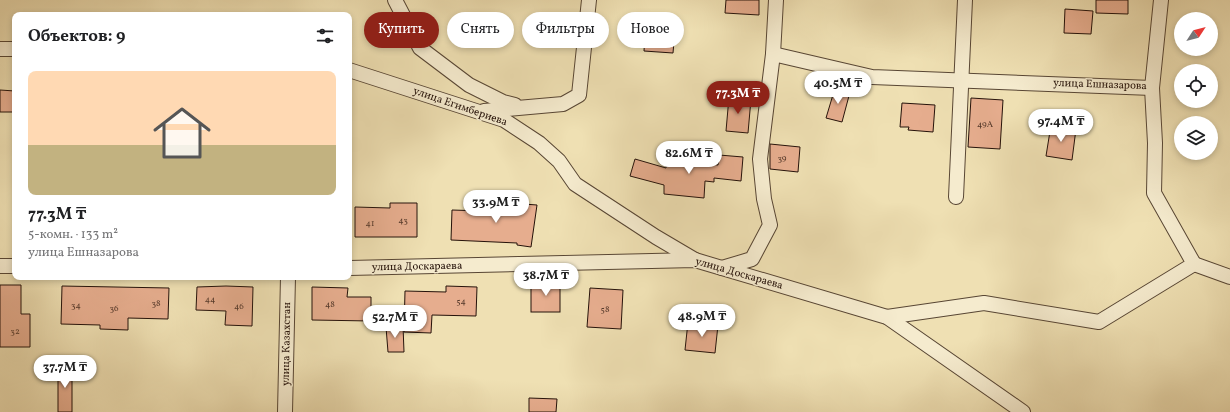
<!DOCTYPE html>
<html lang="ru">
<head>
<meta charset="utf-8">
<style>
  body { margin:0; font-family:Vollkorn,serif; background:#f6f6f6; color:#202124; height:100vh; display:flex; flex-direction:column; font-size:15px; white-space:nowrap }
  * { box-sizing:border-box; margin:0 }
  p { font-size:13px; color:#757577 }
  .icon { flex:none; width:22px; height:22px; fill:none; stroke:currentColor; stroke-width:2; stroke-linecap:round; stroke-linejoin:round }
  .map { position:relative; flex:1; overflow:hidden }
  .details { position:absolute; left:12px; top:12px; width:340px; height:268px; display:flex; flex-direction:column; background:#fff; border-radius:8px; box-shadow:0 2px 6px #0003 }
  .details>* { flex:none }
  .banner { position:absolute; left:364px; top:12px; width:380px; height:36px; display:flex; gap:8px }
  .needle { width:26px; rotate:54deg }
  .fabs { position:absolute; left:1174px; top:12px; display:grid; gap:8px }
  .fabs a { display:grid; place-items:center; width:44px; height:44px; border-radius:50%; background:#fff; box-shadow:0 2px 6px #0003; font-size:20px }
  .price { position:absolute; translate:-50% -34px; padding:0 9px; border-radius:14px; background:#fff; color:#222; font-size:13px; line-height:26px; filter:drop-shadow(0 1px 2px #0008) }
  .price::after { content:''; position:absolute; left:50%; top:24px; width:12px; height:9px; margin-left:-6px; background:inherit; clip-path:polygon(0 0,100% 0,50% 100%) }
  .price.on { background:#8f2418; color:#fff }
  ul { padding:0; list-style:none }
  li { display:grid; align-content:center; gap:8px; height:212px; padding:0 16px }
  li span { display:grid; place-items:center; height:124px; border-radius:8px; color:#555 }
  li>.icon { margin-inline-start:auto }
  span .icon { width:72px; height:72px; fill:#fffc; stroke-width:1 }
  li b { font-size:17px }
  h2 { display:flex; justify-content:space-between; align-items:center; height:48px; padding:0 16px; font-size:17px }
  .tag { padding:0 14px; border-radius:18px; background:#fff; box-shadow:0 2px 6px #0003; font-size:14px; line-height:36px }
  .tag.on { background:#8f2418; color:#fff }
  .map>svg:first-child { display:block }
  .building { fill:#e6ad8e; stroke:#25120a }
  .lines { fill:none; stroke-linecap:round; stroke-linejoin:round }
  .minor-casing { stroke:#584634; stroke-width:16 }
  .minor { stroke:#f5ebce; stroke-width:14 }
  .labels { text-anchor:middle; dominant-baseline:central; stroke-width:3; stroke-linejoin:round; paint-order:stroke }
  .number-label { font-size:9px; fill:#55392b }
  .street-label { font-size:11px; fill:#25120a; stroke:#f5ebce }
</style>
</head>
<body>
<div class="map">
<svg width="1230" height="412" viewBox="0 0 1230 412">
  <rect width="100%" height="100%" fill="#efe0b3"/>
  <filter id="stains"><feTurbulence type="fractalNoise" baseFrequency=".005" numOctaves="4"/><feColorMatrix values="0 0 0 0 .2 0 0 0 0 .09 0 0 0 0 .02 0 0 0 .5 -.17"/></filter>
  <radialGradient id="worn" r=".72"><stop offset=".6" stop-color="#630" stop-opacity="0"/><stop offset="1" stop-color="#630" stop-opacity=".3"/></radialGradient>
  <!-- building -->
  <g class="building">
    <polygon points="726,0 759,0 759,15 725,13"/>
    <polygon points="1096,0 1128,0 1128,14 1096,13"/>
    <polygon points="1065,9 1093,11 1091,34 1064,33"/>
    <polygon points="646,16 676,18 673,53 644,51"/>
    <polygon points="835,88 850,92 842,122 826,118"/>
    <polygon points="0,90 15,91 15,112 0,112"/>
    <polygon points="729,97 751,99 748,133 726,131"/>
    <polygon points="971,98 1003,100 1000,149 968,147"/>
    <polygon points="902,103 935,105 933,132 908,130 909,127 900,127"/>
    <polygon points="1051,125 1076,129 1072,160 1046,156"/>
    <polygon points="770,144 800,147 798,172 770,169"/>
    <polygon points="719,155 743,157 741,181 714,178 714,182 705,181 704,198 664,194 664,185 630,176 635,159 666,168 667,160 718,165"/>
    <polygon points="484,201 537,205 531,247 517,245 517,243 451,240 452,210 484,211"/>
    <polygon points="390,203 417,203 417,237 355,237 355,207 390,208"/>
    <rect x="531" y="282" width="29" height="30"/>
    <polygon points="0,285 21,285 21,314 30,314 30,347 0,347"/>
    <polygon points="62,286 169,288 168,319 128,318 128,330 100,329 100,325 61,324"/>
    <polygon points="226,286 253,287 252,326 225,325 226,311 196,310 197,287"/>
    <polygon points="446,286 477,287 476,316 432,315 431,333 404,332 405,291 446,292"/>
    <polygon points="312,287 348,288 347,297 371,297 371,321 312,320"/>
    <polygon points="590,288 623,290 621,329 587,327"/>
    <polygon points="688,322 718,325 715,353 685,350"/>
    <polygon points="403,326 404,352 388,352 386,327"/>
    <rect x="58" y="366" width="14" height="46"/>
    <polygon points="529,398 557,399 556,412 529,412"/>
  </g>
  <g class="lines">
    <defs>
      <g id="minor">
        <polyline points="395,0 420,48 469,85 503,102 515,105"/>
        <polyline points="0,49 15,49"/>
        <polyline points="773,54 872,77 1152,88"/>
        <polyline points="349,70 504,120 539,143 559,161 575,184 656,237 695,260"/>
        <polyline points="484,111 563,104 579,95 589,0"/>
        <polyline points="956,197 965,0"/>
        <polyline points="1194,264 1230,277"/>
        <polyline points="0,266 15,266"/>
        <polyline points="349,268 695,260 887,317 1023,412"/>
        <polyline points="722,268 752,259 770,225 764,199 760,159 773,54 776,0"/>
        <polyline points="887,317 984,303 1099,322 1194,264 1154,193 1155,143 1152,88 1161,0"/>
        <polyline points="285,412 288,277"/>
      </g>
    </defs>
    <!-- minor casing -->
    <use href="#minor" class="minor-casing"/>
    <!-- minor -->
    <use href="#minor" class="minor"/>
  </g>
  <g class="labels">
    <!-- number labels -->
    <g class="number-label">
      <text x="985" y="124">49А</text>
      <text x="782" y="158">39</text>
      <text x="403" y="220">43</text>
      <text x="370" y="223">41</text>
      <text x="210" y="299">44</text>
      <text x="461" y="301">54</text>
      <text x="156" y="303">38</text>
      <text x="330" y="304">48</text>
      <text x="76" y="305">34</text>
      <text x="239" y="306">46</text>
      <text x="114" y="308">36</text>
      <text x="605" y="309">58</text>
      <text x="15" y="331">32</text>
    </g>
    <!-- street labels -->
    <g class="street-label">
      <text transform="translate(1100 85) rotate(2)">улица Ешназарова</text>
      <text transform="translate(460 107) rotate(19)">улица Егимбериева</text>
      <text transform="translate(417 267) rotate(-1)">улица Доскараева</text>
      <text transform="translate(739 274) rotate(16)">улица Доскараева</text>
      <text transform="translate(287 344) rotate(-89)">улица Казахстан</text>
    </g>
  </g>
  <rect width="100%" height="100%" filter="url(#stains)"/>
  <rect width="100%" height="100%" fill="url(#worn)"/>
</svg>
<div class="fabs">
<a><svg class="needle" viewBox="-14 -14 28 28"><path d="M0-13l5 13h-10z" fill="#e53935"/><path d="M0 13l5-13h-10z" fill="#757577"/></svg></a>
<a><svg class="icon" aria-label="locate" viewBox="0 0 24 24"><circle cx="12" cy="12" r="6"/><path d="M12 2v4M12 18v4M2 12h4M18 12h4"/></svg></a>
<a><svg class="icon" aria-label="layers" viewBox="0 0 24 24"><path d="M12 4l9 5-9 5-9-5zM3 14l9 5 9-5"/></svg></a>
</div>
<b class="price" style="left:838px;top:105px">40.5M ₸</b>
<b class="price on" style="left:738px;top:115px">77.3M ₸</b>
<b class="price" style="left:1061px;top:143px">97.4M ₸</b>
<b class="price" style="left:689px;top:175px">82.6M ₸</b>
<b class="price" style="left:496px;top:224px">33.9M ₸</b>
<b class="price" style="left:546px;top:297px">38.7M ₸</b>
<b class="price" style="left:702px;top:338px">48.9M ₸</b>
<b class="price" style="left:395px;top:339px">52.7M ₸</b>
<b class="price" style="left:65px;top:389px">37.7M ₸</b>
<div class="banner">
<a class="tag on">Купить</a>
<a class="tag">Снять</a>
<a class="tag">Фильтры</a>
<a class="tag">Новое</a>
</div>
<section class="details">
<h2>Объектов: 9<svg class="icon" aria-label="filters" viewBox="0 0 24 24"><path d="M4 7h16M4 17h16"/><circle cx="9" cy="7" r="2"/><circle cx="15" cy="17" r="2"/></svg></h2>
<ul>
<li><span style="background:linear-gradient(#ffd9b3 60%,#c2b280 0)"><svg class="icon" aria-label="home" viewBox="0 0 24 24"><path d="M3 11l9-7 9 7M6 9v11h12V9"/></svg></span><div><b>77.3M ₸</b><p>5-комн. · 133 m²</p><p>улица Ешназарова</p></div></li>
</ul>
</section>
</div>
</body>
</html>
